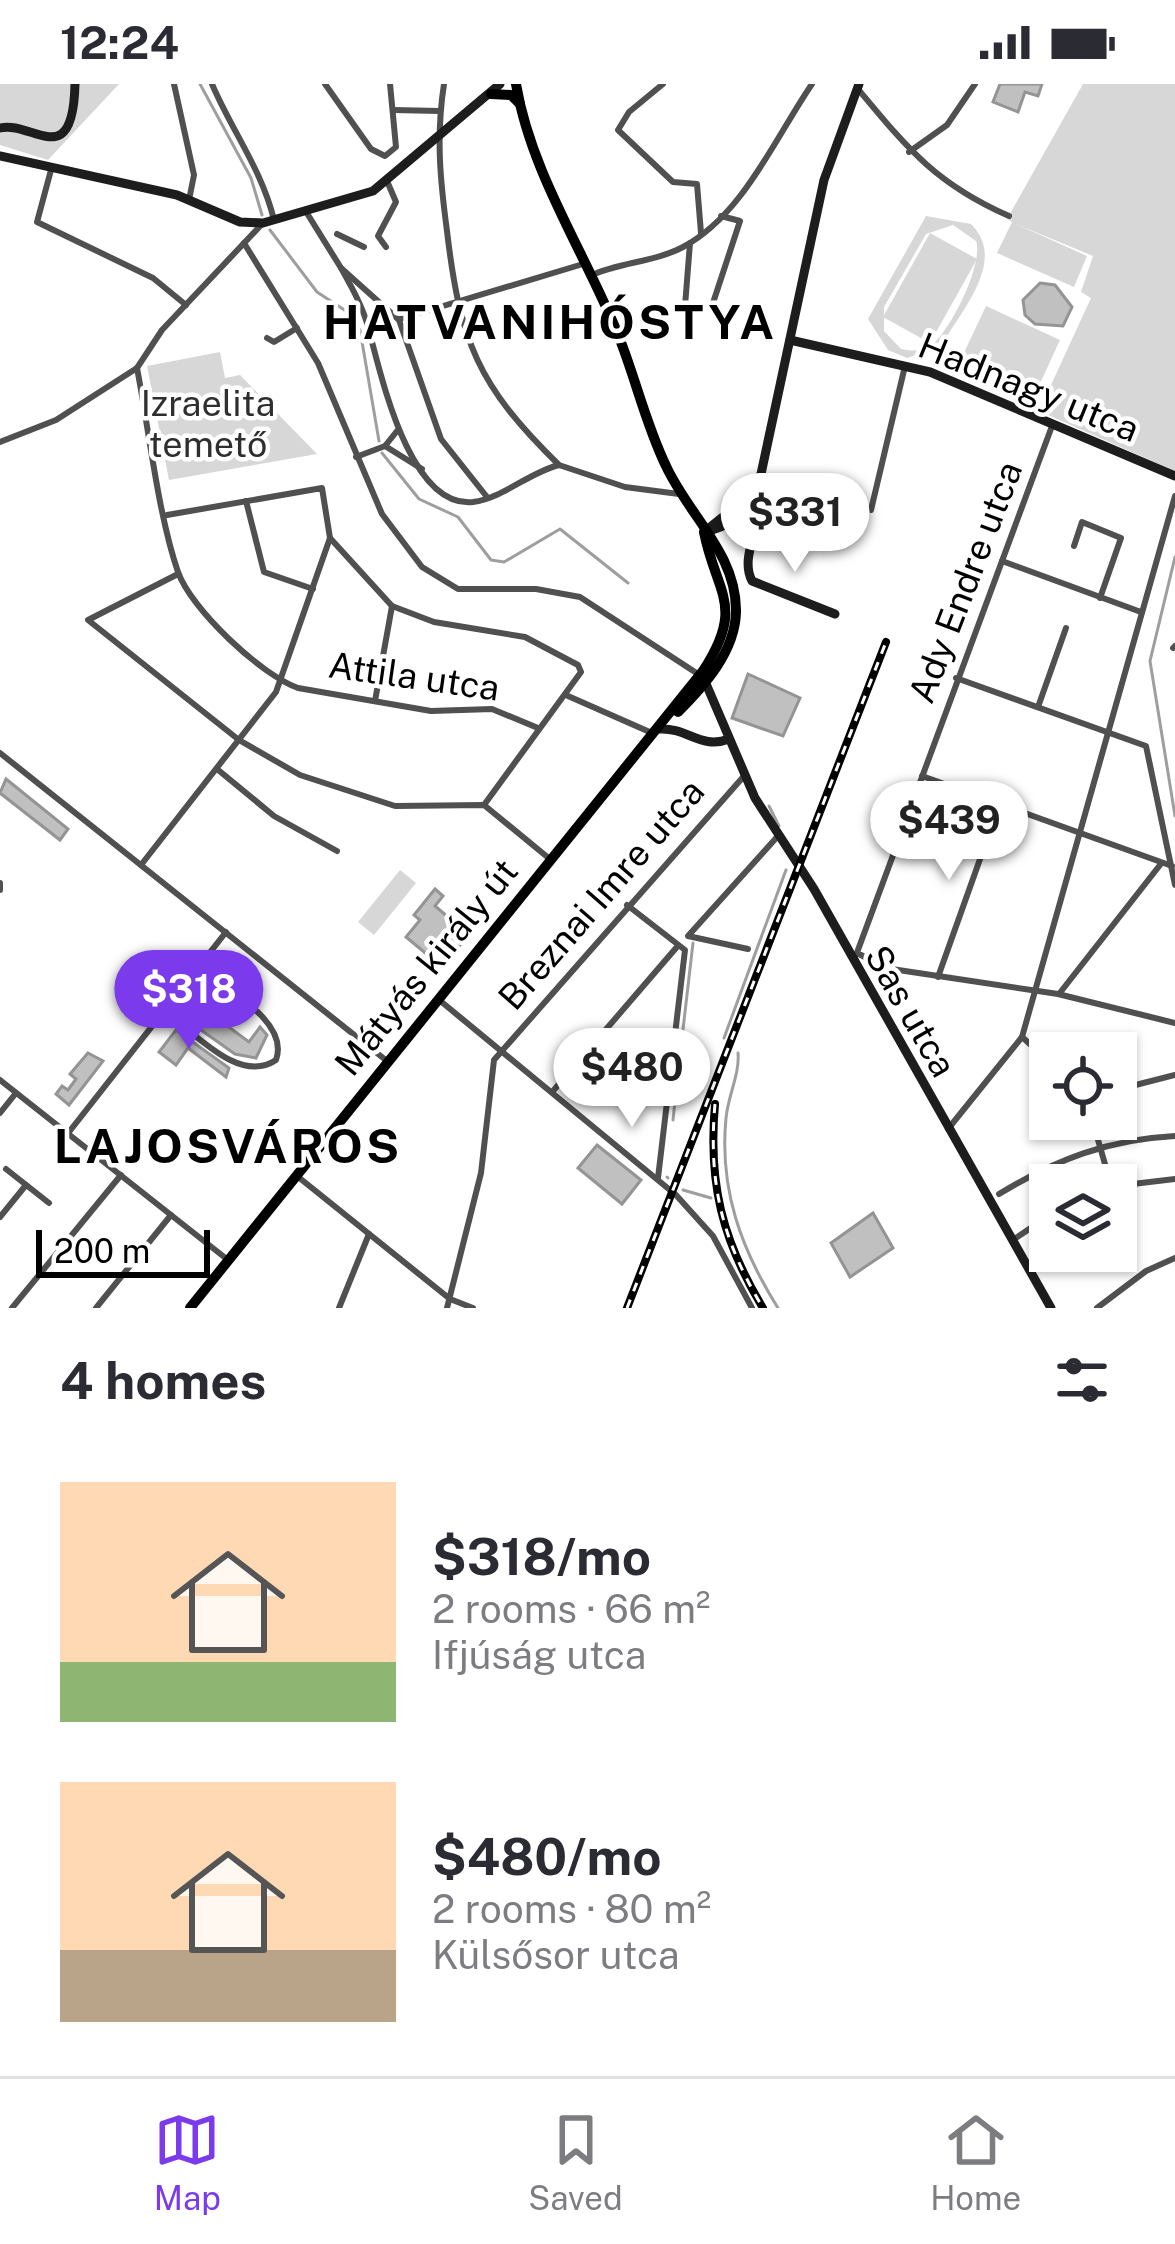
<!DOCTYPE html>
<html lang="en">
<head>
<meta charset="utf-8">
<style>
  body { margin:0; font-family:"Public Sans",sans-serif; background:#f7f7f7; color:#2b2b33; height:100vh; display:flex; flex-direction:column; font-size:45px; white-space:nowrap }
  * { box-sizing:border-box; margin:0 }
  p { font-size:39px; color:#7c7c81 }
  .icon { flex:none; width:66px; height:66px; fill:none; stroke:currentColor; stroke-width:2; stroke-linecap:round; stroke-linejoin:round }
  .map { position:relative; height:1224px; overflow:hidden }
  .panel { display:flex; flex-direction:column; background:#fff; flex:1 }
  .panel>* { flex:none }
  .fabs { position:absolute; left:1029px; top:948px; display:grid; gap:24px }
  .fabs a { display:grid; place-items:center; width:108px; height:108px; border-radius:0px; background:#fff; box-shadow:0 3px 9px #0004; font-size:60px }
  .scale { position:absolute; left:36px; bottom:30px; width:174px; box-sizing:border-box; padding-left:12px; border:6px solid #000; border-top:0; font-size:33px; line-height:42px; white-space:nowrap; color:#000; -webkit-text-stroke:9px #fff; paint-order:stroke }
  .price { position:absolute; translate:-50% -102px; padding:0 27px; border-radius:42px; background:#fff; color:#222; font-size:39px; line-height:78px; filter:drop-shadow(0 3px 6px #0008) }
  .price::after { content:''; position:absolute; left:50%; top:72px; width:36px; height:27px; margin-left:-18px; background:inherit; clip-path:polygon(0 0,100% 0,50% 100%) }
  .price.on { background:#7c3aed; color:#fff }
  ul { padding:0; list-style:none }
  li { display:flex; align-items:center; gap:36px; height:300px; padding:0 60px }
  li span { display:grid; place-items:center; flex:none; width:336px; height:240px; border-radius:0px; color:#555 }
  li>.icon { margin-inline-start:auto }
  span .icon { width:144px; height:144px; fill:#fffc; stroke-width:1 }
  li b { font-size:51px }
  h2 { display:flex; justify-content:space-between; align-items:center; height:144px; padding:0 60px; font-size:51px }
  .status { display:flex; justify-content:space-between; align-items:center; height:84px; padding:0 60px; background:#fff; direction:ltr }
  .status svg { height:33px; fill:currentColor }
  .tabs { display:flex; justify-content:space-around; align-items:center; height:168px; border-top:3px solid #e1e1e2; background:#fff; font-size:33px; color:#7c7c81 }
  .tabs a { display:grid; justify-items:center; gap:6px }
  .tabs .on { color:#7c3aed }
  .map>svg:first-child { display:block }
  .green { fill:#d7d7d7; fill-rule:evenodd }
  .lines { fill:none; stroke-linecap:round; stroke-linejoin:round }
  .stream { stroke:#9e9e9e; stroke-width:3 }
  .building { fill:#c0c0c0; stroke:#949494; stroke-width:3 }
  .street { stroke:#505050; stroke-width:6 }
  .secondary { stroke:#1d1d1d; stroke-width:9 }
  .primary { stroke:#000; stroke-width:10 }
  .rail-casing { stroke:#000; stroke-width:8 }
  .rail { stroke:#fff; stroke-width:3; stroke-dasharray:9; stroke-linecap:butt }
  .labels { text-anchor:middle; dominant-baseline:central; stroke-width:9; stroke-linejoin:round; paint-order:stroke }
  .street-label { font-size:36px; fill:#000; stroke:#fff }
  .park-label { font-size:36px; fill:#2e2e2e; stroke:#fff }
  .district-label { font-size:48px; font-weight:bold; letter-spacing:3px; fill:#000; stroke:#fff }
</style>
</head>
<body>
<div class="status"><b>12:24</b><svg viewBox="0 0 49 12"><path d="M0 12V9h3v3zM5 12V6h3v6zM10 12V3h3v9zM15 12V0h3v12zM26 1h20v11H26zM47 4h2v5h-2z"/></svg></div>
<div class="map">
<svg width="1175" height="1224" viewBox="0 0 1175 1224">
  <rect width="100%" height="100%" fill="#fff"/>
  <!-- green -->
  <g class="green">
    <polygon points="0,0 119,0 48,76 0,61"/>
    <polygon points="1083,0 1175,0 1175,387 1039,327 1091,214 1081,208 1093,172 1016,140 1087,172 1074,203 997,169 1012,138 1007,135"/>
    <path d="M926,132l45,8c37,36 -10,87 -30,122l-34,12 -19,-8 -20,-31zM953,141l23,16c8,22 -26,92 -46,105 -10,6 -19,5 -29,3l-17,-18v-24l42,-73z"/>
    <polygon points="930,149 977,175 930,259 883,233"/>
    <polygon points="986,222 1060,256 1037,306 962,273"/>
    <polygon points="220,268 225,294 240,291 317,370 169,396 147,282"/>
    <polygon points="400,786 416,799 374,851 358,838"/>
  </g>
  <g class="lines">
    <!-- stream -->
    <g class="stream">
      <polyline points="200,0 251,94 262,131"/>
      <polyline points="270,146 317,208 349,229 360,246 379,357"/>
      <polyline points="382,369 419,415 458,433 491,476 504,478 560,445 628,499"/>
      <polyline points="1175,473 1150,577 1175,732"/>
      <polyline points="769,722 779,742"/>
      <polyline points="724,954 786,786"/>
      <path d="M738,969c2,20 -10,43 -12,65 -7,71 15,131 52,190"/>
      <polyline points="676,1006 693,859"/>
      <polyline points="675,1015 676,1010"/>
      <polyline points="673,1036 675,1017"/>
      <polyline points="667,1093 668,1094"/>
      <polyline points="683,1106 711,1114"/>
    </g>
  </g>
  <!-- building -->
  <g class="building">
    <polygon points="1000,0 1042,0 1038,12 1025,8 1018,28 993,18"/>
    <polygon points="1040,199 1055,201 1072,223 1063,242 1035,240 1025,231 1023,216"/>
    <polygon points="748,590 800,614 783,652 732,634"/>
    <polygon points="6,695 68,745 60,756 0,709"/>
    <polygon points="435,805 443,812 435,822 455,839 473,821 483,832 453,870 440,858 429,872 406,853 420,836 414,831"/>
    <polygon points="223,911 236,920 222,938 249,958 260,943 267,951 256,974 235,970 198,944"/>
    <polygon points="176,946 229,984 226,993 188,964 176,981 159,968"/>
    <polygon points="88,969 103,977 69,1021 56,1010 62,1002 68,1006 76,995 70,990"/>
    <polygon points="597,1061 641,1096 622,1120 578,1084"/>
    <polygon points="873,1129 893,1164 850,1193 831,1159"/>
  </g>
  <g class="lines">
    <!-- street -->
    <g class="street">
      <polyline points="174,0 194,91 189,116"/>
      <path d="M212,0c20,47 50,86 62,136"/>
      <polyline points="325,0 371,65 385,72 396,63 390,0"/>
      <path d="M444,0c-8,52 -4,95 3,147 13,111 31,155 112,234"/>
      <polyline points="663,0 629,28 618,46 673,98 697,100 701,149"/>
      <path d="M858,5c50,60 78,95 151,127"/>
      <polyline points="393,26 440,27"/>
      <polyline points="909,68 947,41 975,0"/>
      <polyline points="51,86 37,138 153,194 186,221"/>
      <polyline points="305,126 341,184 399,236 441,355 487,413"/>
      <polyline points="337,150 364,163"/>
      <polyline points="244,159 318,279 382,430 422,483 458,505 536,505 580,513 698,590"/>
      <polyline points="690,159 685,222 690,249"/>
      <polyline points="386,163 378,152 396,118 387,97"/>
      <path d="M341,184c10,18 22,39 27,59 12,42 40,182 105,175 30,-4 55,-29 86,-37l66,22 54,7"/>
      <path d="M592,191c29,-13 63,-13 91,-28 60,-32 92,-109 129,-163"/>
      <polyline points="711,225 740,137 721,132"/>
      <polyline points="400,235 583,180"/>
      <polyline points="267,254 274,258 297,244"/>
      <path d="M137,284c12,62 21,146 41,204 13,37 83,103 120,116l133,23 61,-2 46,19"/>
      <polyline points="0,358 56,336 137,284 162,246 263,139"/>
      <polyline points="385,362 422,385"/>
      <polyline points="356,373 385,362 397,347"/>
      <polyline points="758,398 871,426 905,282"/>
      <polyline points="246,417 264,488 313,505"/>
      <polyline points="167,431 322,404 330,454 392,522 434,538 525,553 578,581 581,588 484,721"/>
      <polyline points="1074,462 1082,438 1121,454 1100,514"/>
      <polyline points="1002,477 1141,528"/>
      <polyline points="178,490 88,536 239,656 300,691 395,722 484,721 551,776"/>
      <polyline points="1173,564 1175,562"/>
      <polyline points="956,594 1146,662 1175,801"/>
      <polyline points="568,612 652,649"/>
      <polyline points="375,617 392,522"/>
      <polyline points="1038,623 1066,544"/>
      <polyline points="0,669 387,977"/>
      <polyline points="217,685 274,732 337,767"/>
      <polyline points="922,692 1172,782"/>
      <polyline points="141,781 276,608 330,454"/>
      <polyline points="0,799 0,806"/>
      <polyline points="627,821 685,866 658,1094"/>
      <polyline points="748,865 688,852 777,753"/>
      <polyline points="861,871 885,884 1058,910 1175,939"/>
      <polyline points="855,874 1052,342"/>
      <polyline points="938,893 1000,719"/>
      <polyline points="1059,910 1160,781"/>
      <polyline points="438,915 676,1111 713,1152 752,1224"/>
      <path d="M165,927c29,21 74,74 111,49 14,-39 -51,-71 -78,-92"/>
      <polyline points="1022,953 1050,978"/>
      <polyline points="0,996 228,1176"/>
      <polyline points="1116,1006 1175,991"/>
      <polyline points="553,1007 676,864"/>
      <polyline points="0,1029 16,1009"/>
      <polyline points="1092,1035 1111,1101"/>
      <polyline points="948,1045 1022,953 1175,412"/>
      <polyline points="69,1048 226,848"/>
      <polyline points="6,1085 49,1119"/>
      <polyline points="297,1092 450,1215 473,1224"/>
      <polyline points="1116,1102 1175,1095"/>
      <path d="M999,1110c56,-34 110,-55 176,-58"/>
      <polyline points="0,1133 26,1101"/>
      <polyline points="1013,1156 1050,1131"/>
      <polyline points="12,1224 121,1091"/>
      <polyline points="96,1224 171,1131"/>
      <polyline points="339,1224 369,1150"/>
      <polyline points="447,1224 481,1089 494,976 744,692"/>
      <polyline points="1097,1224 1146,1187 1175,1174"/>
    </g>
    <!-- secondary -->
    <g class="secondary">
      <path d="M0,44c32,-8 73,46 75,-44"/>
      <polyline points="0,72 177,111 240,138 263,139 373,107 500,0"/>
      <polyline points="790,256 930,288 1175,392"/>
      <path d="M754,413c13,27 -16,56 -2,84l83,33"/>
      <polyline points="704,448 749,412 761,390 824,96 859,0"/>
      <path d="M704,448c22,-4 43,-17 49,-39"/>
      <polyline points="704,595 755,714 814,805 1051,1224"/>
      <path d="M659,645c28,-2 42,21 70,10"/>
    </g>
    <!-- primary -->
    <g class="primary">
      <path d="M516,0c15,90 70,170 103,253 17,43 27,88 47,129 23,50 71,88 70,146 -1,40 -32,74 -58,100"/>
      <polyline points="491,10 511,11 520,20"/>
      <path d="M190,1224l513,-637c43,-66 13,-77 1,-139"/>
    </g>
    <defs>
      <g id="rail">
        <path d="M715,1020c-7,79 7,136 48,204"/>
        <polyline points="627,1224 886,558"/>
      </g>
    </defs>
    <!-- rail casing -->
    <use href="#rail" class="rail-casing"/>
    <!-- rail -->
    <use href="#rail" class="rail"/>
  </g>
  <g class="labels">
    <!-- street labels -->
    <g class="street-label">
      <text transform="translate(1029 303) rotate(22)">Hadnagy utca</text>
      <text transform="translate(965 498) rotate(-69)">Ady Endre utca</text>
      <text transform="translate(414 592) rotate(8)">Attila utca</text>
      <text transform="translate(601 810) rotate(-49)">Breznai Imre utca</text>
      <text transform="translate(426 883) rotate(-51)">Mátyás király út</text>
      <text transform="translate(911 927) rotate(60)">Sas utca</text>
    </g>
    <!-- park labels -->
    <g class="park-label">
      <text x="208" y="319">Izraelita<tspan x="208" dy="41">temető</tspan></text>
    </g>
    <!-- district labels -->
    <g class="district-label">
      <text x="550" y="237">HATVANIHÓSTYA</text>
      <text x="228" y="1061">LAJOSVÁROS</text>
    </g>
  </g>
</svg>
<div class="fabs">
<a><svg class="icon" aria-label="locate" viewBox="0 0 24 24"><circle cx="12" cy="12" r="6"/><path d="M12 2v4M12 18v4M2 12h4M18 12h4"/></svg></a>
<a><svg class="icon" aria-label="layers" viewBox="0 0 24 24"><path d="M12 4l9 5-9 5-9-5zM3 14l9 5 9-5"/></svg></a>
</div>
<div class="scale">200 m</div>
<b class="price" style="left:795px;top:491px">$331</b>
<b class="price" style="left:949px;top:799px">$439</b>
<b class="price on" style="left:189px;top:968px">$318</b>
<b class="price" style="left:632px;top:1046px">$480</b>
</div>
<section class="panel">
<h2>4 homes<svg class="icon" aria-label="filters" viewBox="0 0 24 24"><path d="M4 7h16M4 17h16"/><circle cx="9" cy="7" r="2"/><circle cx="15" cy="17" r="2"/></svg></h2>
<ul>
<li><span style="background:linear-gradient(#ffd9b3 75%,#8fb573 0)"><svg class="icon" aria-label="home" viewBox="0 0 24 24"><path d="M3 11l9-7 9 7M6 9v11h12V9"/></svg></span><div><b>$318/mo</b><p>2 rooms · 66 m²</p><p>Ifjúság utca</p></div></li>
<li><span style="background:linear-gradient(#ffd9b3 70%,#b9a48a 0)"><svg class="icon" aria-label="home" viewBox="0 0 24 24"><path d="M3 11l9-7 9 7M6 9v11h12V9"/></svg></span><div><b>$480/mo</b><p>2 rooms · 80 m²</p><p>Külsősor utca</p></div></li>
</ul>
</section>
<nav class="tabs">
<a class="on"><svg class="icon" aria-label="map" viewBox="0 0 24 24"><path d="M3 6l6-2 6 2 6-2v14l-6 2-6-2-6 2zM9 4v14M15 6v14"/></svg>Map</a>
<a><svg class="icon" aria-label="saved" viewBox="0 0 24 24"><path d="M7 4h10v16l-5-4-5 4z"/></svg>Saved</a>
<a><svg class="icon" aria-label="home" viewBox="0 0 24 24"><path d="M3 11l9-7 9 7M6 9v11h12V9"/></svg>Home</a>
</nav>
</body>
</html>
